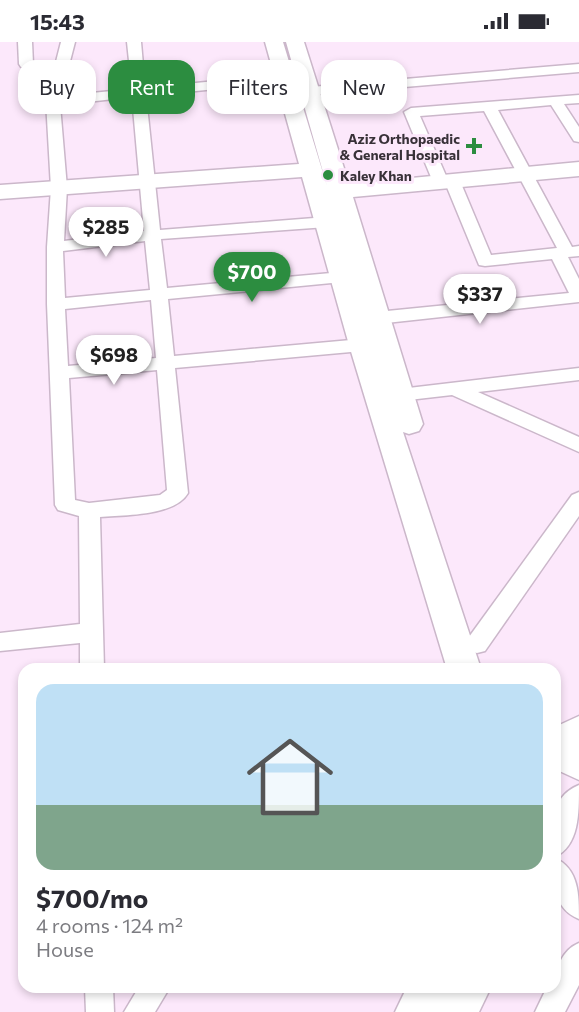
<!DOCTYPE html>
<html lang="en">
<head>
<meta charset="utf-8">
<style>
  body { margin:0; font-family:Commissioner,sans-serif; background:#f7f7f7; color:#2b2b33; height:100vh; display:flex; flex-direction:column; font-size:22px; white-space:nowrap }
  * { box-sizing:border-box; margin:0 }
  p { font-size:20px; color:#7c7c81 }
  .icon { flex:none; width:33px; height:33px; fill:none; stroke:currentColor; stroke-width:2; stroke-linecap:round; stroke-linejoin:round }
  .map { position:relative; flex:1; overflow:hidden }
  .details { position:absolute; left:18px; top:621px; width:543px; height:330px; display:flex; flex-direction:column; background:#fff; border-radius:18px; box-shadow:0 3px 9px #0003 }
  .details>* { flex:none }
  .banner { position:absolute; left:18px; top:18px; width:543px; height:54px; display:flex; gap:12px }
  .price { position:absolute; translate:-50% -51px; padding:0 14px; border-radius:21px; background:#fff; color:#222; font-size:20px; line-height:39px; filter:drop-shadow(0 2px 3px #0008) }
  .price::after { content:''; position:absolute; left:50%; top:36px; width:18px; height:14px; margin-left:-9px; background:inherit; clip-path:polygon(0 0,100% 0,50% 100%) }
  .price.on { background:#2c8d40; color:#fff }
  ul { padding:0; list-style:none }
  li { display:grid; align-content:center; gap:12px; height:318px; padding:0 18px }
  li+li { border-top:2px solid #e1e1e2 }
  li span { display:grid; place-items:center; height:186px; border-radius:18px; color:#555 }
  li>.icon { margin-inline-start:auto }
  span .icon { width:108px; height:108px; fill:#fffc; stroke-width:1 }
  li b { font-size:26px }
  .pill { padding:0 21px; border-radius:18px; background:#fff; box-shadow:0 3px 9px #0003; font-size:21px; line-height:54px }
  .pill.on { background:#2c8d40; color:#fff }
  .status { display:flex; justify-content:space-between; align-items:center; height:42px; padding:0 30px; background:#fff; direction:ltr }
  .status svg { height:16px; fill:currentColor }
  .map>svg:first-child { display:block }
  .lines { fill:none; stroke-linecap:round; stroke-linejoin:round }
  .street-casing { stroke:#cbb7ca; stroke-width:3 }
  .secondary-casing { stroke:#cbb7ca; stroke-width:3 }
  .street { fill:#fff; fill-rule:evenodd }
  .secondary { fill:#fff; fill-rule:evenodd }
  .poi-dot { fill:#2c8d40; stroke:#fce8fb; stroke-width:2 }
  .labels { text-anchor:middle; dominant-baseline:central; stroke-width:6; stroke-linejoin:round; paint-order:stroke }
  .far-poi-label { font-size:14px; font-weight:bold; fill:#383138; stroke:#fce8fb; text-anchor:end }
</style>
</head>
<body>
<div class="status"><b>15:43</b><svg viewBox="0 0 49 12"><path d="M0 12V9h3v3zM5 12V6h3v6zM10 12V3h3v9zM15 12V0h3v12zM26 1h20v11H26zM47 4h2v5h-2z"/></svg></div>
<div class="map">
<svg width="579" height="970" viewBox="0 0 579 970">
  <rect width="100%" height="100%" fill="#fce8fb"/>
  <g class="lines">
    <defs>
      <g id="street">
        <polygon points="18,0 32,0 33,22 31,25 21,25 19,22"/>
        <path d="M61,0h14l-14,54 71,-7 -5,-47h14l4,46 140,-14 7,4 -7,4 -139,14 14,134 167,-13 8,5 -8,5 -166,12 6,49 175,-16 6,1 2,4 -2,4 -6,1 -174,17 6,57 188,-17 6,2 3,4 -3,4 -6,2 -187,17 13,125c-13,23 -64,22 -88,24l4,152h-24v-26l-80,8v-18l80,-9 -1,-108 -21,-6 -3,-5 -8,-201v-57l4,-59 -5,-87zM132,55l12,134 -80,10 3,-53 -7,-83zM145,199l5,49 -85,8 -2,-47zM151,258l5,58 -88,8 -3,-57zM157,328l10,120 -7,5 -71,8 -14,-3 -6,-122z"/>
        <polygon points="579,22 579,30 311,53 304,49 311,45"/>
        <path d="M579,53v8l-15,1 15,23v15l-5,-1 -23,-36 -53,5 74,137 7,-1v10l-11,1 11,22v23l-202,22 -6,-2 -3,-4 3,-4 6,-2 192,-19 -17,-34 -67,7 -6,-1 -33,-80h-10l-3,-3 -29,-70 7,-4zM484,69l73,137 -66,7 -31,-74 -3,-3h-10l-27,-62z"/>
        <polygon points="579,326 579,338 478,350 579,395 579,410 452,353 400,359 393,358 391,353 393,348 400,347"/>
        <polygon points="579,450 579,474 485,609 477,611 469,609 466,602 469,595 572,453"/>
        <path d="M555,816c24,11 24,37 24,61 -27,-11 -24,-36 -24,-61z"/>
        <path d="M579,901v42l-14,27h-30l12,-25h8c0,-18 7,-37 24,-44z"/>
        <polygon points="85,945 113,945 114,970 86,970"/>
        <polygon points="139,945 170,945 155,970 124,970"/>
      </g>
      <g id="secondary">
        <polygon points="265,0 283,0 327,144 286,0 304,0 349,142 579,120 579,134 353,155 423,382 419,389 409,392 403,390 481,627 447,627 349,303 302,135 0,157 0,143 299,122"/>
        <polygon points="579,674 579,738 555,727 555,685"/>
        <path d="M579,743c0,30 0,60 -24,72 0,-28 -8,-59 24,-72z"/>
        <polygon points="407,945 491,945 479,970 395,970"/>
      </g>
    </defs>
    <!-- street casing -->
    <use href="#street" class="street-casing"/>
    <!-- secondary casing -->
    <use href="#secondary" class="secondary-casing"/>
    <!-- street -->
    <use href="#street" class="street"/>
    <!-- secondary -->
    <use href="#secondary" class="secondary"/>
  </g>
  <!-- markers -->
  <g class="poi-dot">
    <path d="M471 95h6v6h6v6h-6v6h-6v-6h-6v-6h6z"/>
    <circle cx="328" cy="133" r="6"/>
  </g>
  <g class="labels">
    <!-- far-poi labels -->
    <g class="far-poi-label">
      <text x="460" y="96">Aziz Orthopaedic<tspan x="460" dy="16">&amp; General Hospital</tspan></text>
      <text x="340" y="133" text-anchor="start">Kaley Khan</text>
    </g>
  </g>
</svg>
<b class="price" style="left:106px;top:216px">$285</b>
<b class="price on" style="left:252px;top:261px">$700</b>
<b class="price" style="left:480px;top:283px">$337</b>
<b class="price" style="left:114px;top:344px">$698</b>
<div class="banner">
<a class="pill">Buy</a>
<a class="pill on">Rent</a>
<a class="pill">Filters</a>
<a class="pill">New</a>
</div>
<section class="details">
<ul>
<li><span style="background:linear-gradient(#bfe0f5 65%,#7fa58c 0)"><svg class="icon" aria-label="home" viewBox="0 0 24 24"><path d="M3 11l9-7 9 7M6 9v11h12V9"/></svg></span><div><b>$700/mo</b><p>4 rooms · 124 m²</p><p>House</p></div></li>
</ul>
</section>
</div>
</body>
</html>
